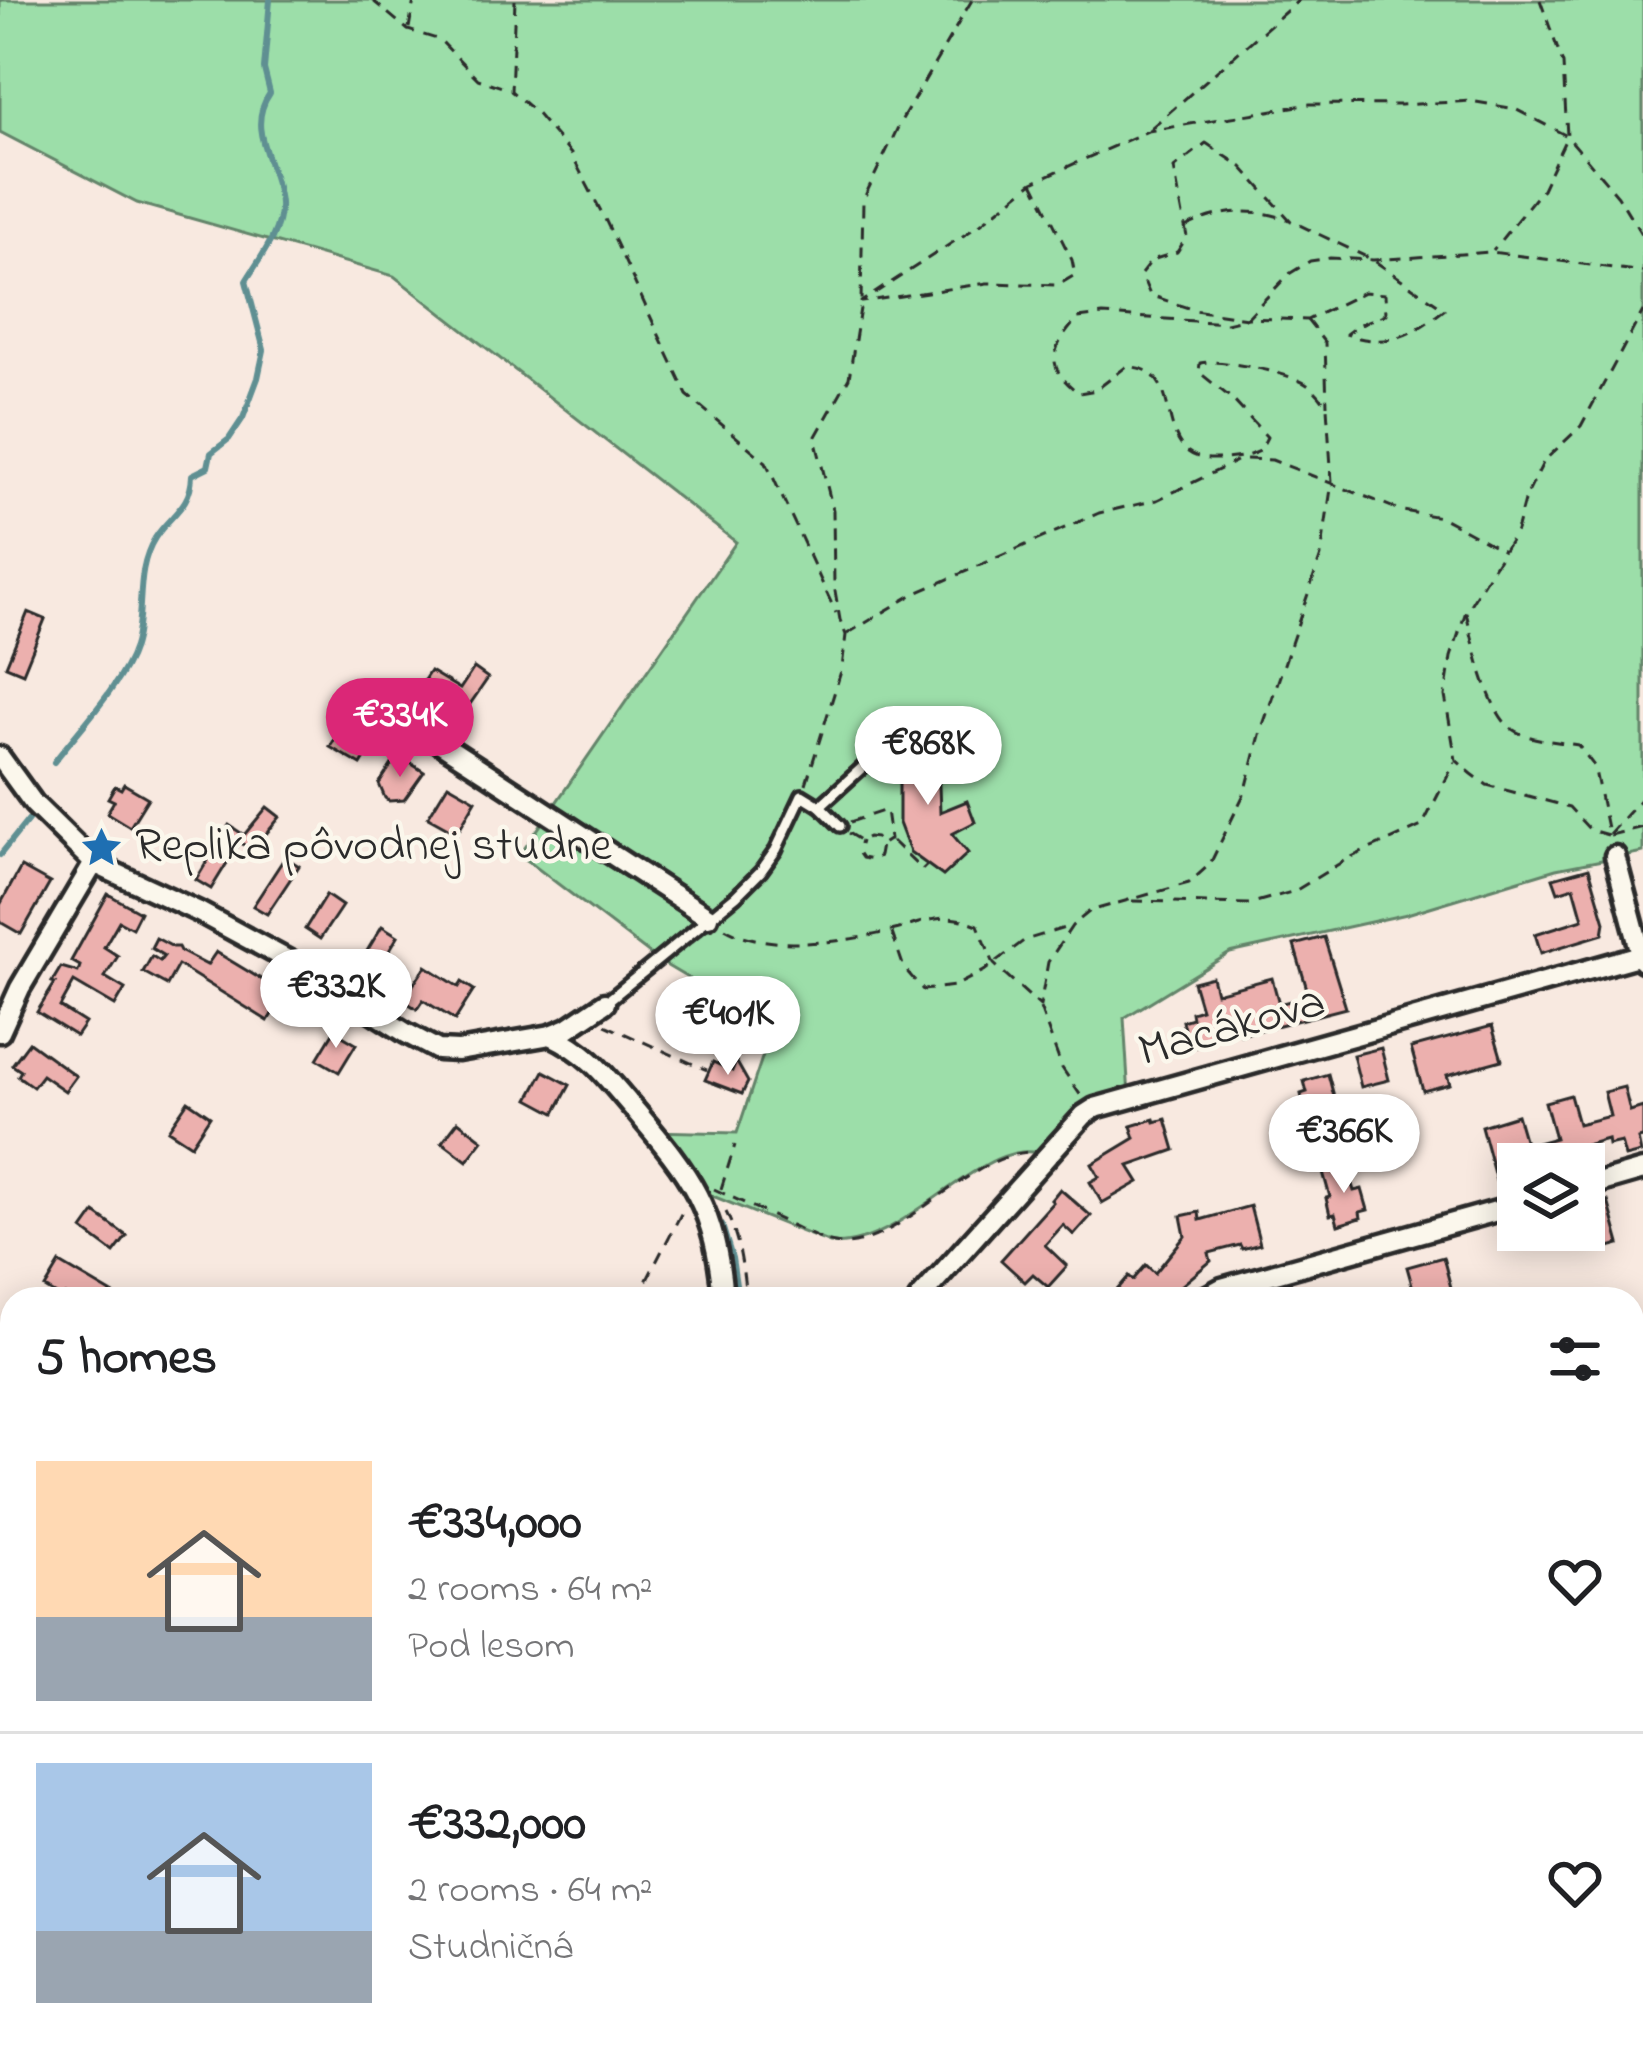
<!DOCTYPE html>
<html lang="en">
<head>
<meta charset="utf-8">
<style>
  body { margin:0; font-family:"Indie Flower",sans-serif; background:#f2f2f2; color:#202124; height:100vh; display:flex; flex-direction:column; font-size:45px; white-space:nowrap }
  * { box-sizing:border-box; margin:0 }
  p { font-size:39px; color:#757577 }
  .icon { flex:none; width:66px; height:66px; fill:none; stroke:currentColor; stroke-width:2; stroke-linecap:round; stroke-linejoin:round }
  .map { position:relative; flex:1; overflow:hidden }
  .drawer { position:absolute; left:0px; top:1287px; width:1644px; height:771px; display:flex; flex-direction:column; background:#fff; border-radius:36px 36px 0 0; box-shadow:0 6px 30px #0003 }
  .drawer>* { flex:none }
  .buttons { position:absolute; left:1497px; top:1143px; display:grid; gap:24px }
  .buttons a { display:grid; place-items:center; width:108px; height:108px; border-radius:0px; background:#fff; box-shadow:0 6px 30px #0003; font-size:60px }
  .price { position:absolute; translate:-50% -102px; padding:0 27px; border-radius:42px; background:#fff; color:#222; font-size:39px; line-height:78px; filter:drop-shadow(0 3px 6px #0008) }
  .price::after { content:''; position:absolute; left:50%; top:72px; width:36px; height:27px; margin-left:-18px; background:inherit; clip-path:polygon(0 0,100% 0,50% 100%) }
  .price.active { background:#db2777; color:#fff }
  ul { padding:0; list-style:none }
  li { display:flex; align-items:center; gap:36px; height:300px; padding:0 36px }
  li+li { border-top:3px solid #e0e0e0 }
  li span { display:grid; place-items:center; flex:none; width:336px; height:240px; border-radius:0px; color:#555 }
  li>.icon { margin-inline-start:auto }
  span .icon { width:144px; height:144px; fill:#fffc; stroke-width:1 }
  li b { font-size:51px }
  h2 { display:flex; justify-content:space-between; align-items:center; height:144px; padding:0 36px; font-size:51px }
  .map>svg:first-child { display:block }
  .green { fill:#9cdea9; stroke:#64846a; stroke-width:3 }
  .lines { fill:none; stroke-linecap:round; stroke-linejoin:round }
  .stream { stroke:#5e8f92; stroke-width:6 }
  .building { fill:#ecb0ae; stroke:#2b2b2b; stroke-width:3 }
  .service-casing { stroke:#2b2b2b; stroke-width:18 }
  .minor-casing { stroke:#2b2b2b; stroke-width:27 }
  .path { stroke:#2b2b2b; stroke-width:3; stroke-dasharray:12 9; stroke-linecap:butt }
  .service { stroke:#fbf7ec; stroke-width:9 }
  .minor { stroke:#fbf7ec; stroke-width:18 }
  .labels { text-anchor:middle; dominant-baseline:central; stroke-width:9; stroke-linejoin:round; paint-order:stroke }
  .poi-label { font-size:48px; fill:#2b2b2b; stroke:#fbf7ec; text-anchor:start }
  .street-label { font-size:48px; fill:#2b2b2b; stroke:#fbf7ec }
</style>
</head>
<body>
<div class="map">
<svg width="1643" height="2057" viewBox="0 0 1643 2057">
  <rect width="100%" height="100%" fill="#f8e9e0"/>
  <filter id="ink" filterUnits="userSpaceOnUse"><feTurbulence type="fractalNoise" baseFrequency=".00833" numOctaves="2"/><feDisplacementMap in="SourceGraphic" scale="24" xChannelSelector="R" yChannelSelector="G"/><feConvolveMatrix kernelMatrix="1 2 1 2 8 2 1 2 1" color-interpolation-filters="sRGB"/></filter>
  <g filter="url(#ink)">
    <!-- green -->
    <path class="green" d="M0,0h1643v852l-87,17 -149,45 -177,39 -106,65 5,79 -18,4 -65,55c-58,-29 -143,96 -216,87l-135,-54 -43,-58 85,2 35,-105 -113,-67 -139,-106 216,-313 -342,-266 -257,-73 -137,-71z"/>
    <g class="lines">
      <!-- stream -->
      <g class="stream">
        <path d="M54,762c24,-32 68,-77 80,-115 11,-35 0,-76 21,-109 15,-24 36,-30 37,-63l16,-8 3,-14 18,-14 14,-21 15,-40 6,-28 -18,-69c14,-23 36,-50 34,-78 -3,-39 -36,-73 -10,-110l-6,-24 6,-69"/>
        <polyline points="0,855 28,820"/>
        <polyline points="722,1225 732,1258 738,1299"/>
        <polyline points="1197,2046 1208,2057"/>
      </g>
    </g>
    <!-- building -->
    <g class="building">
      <polygon points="28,612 45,619 23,673 6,666"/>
      <polygon points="474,668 488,678 466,710 424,680 430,671 460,689"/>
      <polygon points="342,727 372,747 361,765 330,747"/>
      <polygon points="934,731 932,760 938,760 940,812 967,801 975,822 952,834 968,853 943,876 910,852 899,823 899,758 905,757 906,732"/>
      <polygon points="398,755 424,772 404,800 389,801 385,798 379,784"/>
      <polygon points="124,784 148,798 130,827 107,813 114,801 108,798 115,786 121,789"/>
      <polygon points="448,784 476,800 457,833 428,817"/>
      <polygon points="267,807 280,817 252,851 240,842 211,889 196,880 229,825 244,835"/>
      <polygon points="285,857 299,866 267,914 253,906"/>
      <polygon points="21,867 50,883 21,934 0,922 0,905"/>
      <polygon points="1589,868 1605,922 1603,934 1541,953 1535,934 1583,919 1574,887 1558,892 1553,878"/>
      <polygon points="108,894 140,912 132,928 119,921 104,947 118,956 105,977 125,989 115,1006 74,982 60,1007 85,1023 76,1036 37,1012 55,983 52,982 61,967 78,972 80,966 71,961"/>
      <polygon points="326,895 342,906 320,939 305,929"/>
      <polygon points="382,926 398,936 368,986 352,976"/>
      <polygon points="1324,937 1346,1008 1241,1035 1240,1031 1204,1040 1205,1044 1189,1049 1182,1021 1192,1018 1191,1012 1201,1009 1193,982 1212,977 1216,993 1272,978 1279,1004 1309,996 1294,945"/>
      <polygon points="156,938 173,947 178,947 180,951 207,965 216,952 284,993 268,1021 178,965 167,985 143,972 152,956 160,961 164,956 151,948"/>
      <polygon points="426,966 459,987 462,982 474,990 455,1020 423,1000 417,1009 403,1000"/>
      <polygon points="1492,1026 1502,1060 1447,1075 1450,1084 1423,1091 1411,1048"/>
      <polygon points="334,1031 356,1044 339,1072 317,1059"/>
      <polygon points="29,1042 76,1076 65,1091 42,1075 33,1087 18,1076 21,1071 12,1065"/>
      <polygon points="1381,1048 1389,1080 1361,1087 1353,1055"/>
      <polygon points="736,1061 748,1082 742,1094 705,1080 713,1062 732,1071"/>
      <polygon points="544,1071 570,1085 555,1113 529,1099"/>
      <polygon points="1328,1074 1336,1104 1305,1111 1301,1094 1307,1092 1304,1081"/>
      <polygon points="1624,1087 1630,1111 1643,1107 1643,1138 1638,1139 1641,1153 1625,1157 1621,1142 1608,1145 1607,1139 1575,1148 1578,1158 1556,1164 1518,1164 1518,1175 1496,1181 1481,1126 1517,1115 1526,1146 1555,1138 1545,1102 1570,1095 1578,1124 1610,1116 1604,1092"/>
      <polygon points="188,1101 210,1116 191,1145 168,1130"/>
      <polygon points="1154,1119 1155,1122 1166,1119 1175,1150 1129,1166 1139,1182 1102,1203 1090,1182 1099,1177 1092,1164 1135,1138 1131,1126"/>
      <polygon points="458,1121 483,1140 467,1161 442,1142"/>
      <polygon points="1346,1165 1354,1191 1362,1189 1368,1210 1360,1212 1361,1218 1338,1225 1335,1214 1330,1215 1326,1198 1330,1197 1323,1172"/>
      <polygon points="1060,1189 1091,1216 1074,1235 1063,1225 1045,1245 1067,1266 1048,1287 1033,1274 1025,1282 1001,1260 1053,1202 1051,1200"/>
      <polygon points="1608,1201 1620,1244 1602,1249 1601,1245 1588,1248 1584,1233 1584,1215 1594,1212 1593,1205"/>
      <polygon points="1250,1206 1260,1244 1242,1249 1240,1245 1209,1253 1211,1261 1175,1291 1184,1299 1127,1299 1117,1290 1129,1276 1133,1280 1146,1265 1155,1273 1185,1236 1181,1216 1199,1212 1200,1220"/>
      <polygon points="95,1213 127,1236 114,1253 83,1230"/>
      <polygon points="1443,1257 1454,1299 1432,1299 1431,1295 1416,1299 1407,1267"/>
      <polygon points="60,1263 121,1299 73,1299 65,1295 63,1299 45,1288"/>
    </g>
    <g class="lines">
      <defs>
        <g id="service">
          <polyline points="820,806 840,826"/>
          <polyline points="605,1003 736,896 761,871 776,850 802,795 820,806 886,746 884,729"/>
        </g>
        <g id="minor">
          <polyline points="416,727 708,917"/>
          <polyline points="0,757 34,804 94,863 199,912 308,971 406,1033 438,1050 458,1051 551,1035 568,1028 605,1003"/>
          <polyline points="1615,856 1643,961"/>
          <polyline points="0,1032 20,988 94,863"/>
          <path d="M551,1035c40,19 55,42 83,74 57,67 82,99 89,190"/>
          <polyline points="1584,1187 1643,1170"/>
          <polyline points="919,1299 1084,1115 1095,1108 1641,955"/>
          <polyline points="1202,1299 1222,1288 1518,1205"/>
          <polyline points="1632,1393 1643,1390"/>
          <polyline points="1632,1611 1643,1608"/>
          <polyline points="1632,1827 1643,1824"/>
          <polyline points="835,2046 859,2057"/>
          <polyline points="1094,2046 1106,2051"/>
          <polyline points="1178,2046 1189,2057"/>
          <polyline points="1379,2046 1391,2057"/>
          <polyline points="491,2057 491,2046"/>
          <polyline points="579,2057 604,2046"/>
          <polyline points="798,2057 806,2046"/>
        </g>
      </defs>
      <!-- service casing -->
      <use href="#service" class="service-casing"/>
      <!-- minor casing -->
      <use href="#minor" class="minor-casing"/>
      <!-- path -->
      <g class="path">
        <polyline points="372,0 408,30 440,40 478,79 508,89"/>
        <polyline points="515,0 511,91 535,112 571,154 604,217 687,395 766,462 836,613"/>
        <polyline points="1540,0 1563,64 1567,136 1618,196 1643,237"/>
        <polyline points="409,28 414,0"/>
        <polyline points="1151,128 1299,0"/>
        <path d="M1206,143l36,24 49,54 82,39 72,49c-34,27 -58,40 -99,25l12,-9 28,-11 -1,-20 -21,-2 -57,28 -60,-2 -53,-8 -44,-15 -9,-21 11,-14 25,-8 10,-15 -13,-69z"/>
        <polyline points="1033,182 1072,260 1075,275 1058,285 987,283 861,302 978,226 1033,182 1148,131 1310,104 1400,105 1471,101 1515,109 1567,136 1542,189 1493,250"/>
        <path d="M1185,227c34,-17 69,-20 104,-7"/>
        <polyline points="1307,320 1325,343 1327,405"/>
        <polyline points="1246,459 1272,460 1402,511 1441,517 1504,551"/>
        <path d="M1466,612c7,29 22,101 46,117 15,11 48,13 66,16l16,21 14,67"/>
        <polyline points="847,634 912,595 1099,513 1157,500 1237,461"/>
        <polyline points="806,784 842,668 846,635 840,620 834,585 833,510 815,438 849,378 861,302 863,200 901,121 972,0"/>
        <polyline points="850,822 886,810 890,839 881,845"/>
        <polyline points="848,833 861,841 868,837 876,838 881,845 879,856 873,860 862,858 858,852 861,841"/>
        <polyline points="1609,834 1643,796"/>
        <polyline points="1608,835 1590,830 1569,807 1487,785 1472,774 1456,760 1445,696 1451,657 1466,611 1516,531 1524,501 1544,461 1581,426 1643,311"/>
        <polyline points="1610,835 1643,827"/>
        <polyline points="892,841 922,870 927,865"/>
        <polyline points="1132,901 1249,904 1295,891 1347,859 1422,826 1455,762"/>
        <path d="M725,928c42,25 124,14 170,2 34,-9 48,-19 83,-5l16,39 46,42 8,-44 24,-36 18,-15 99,-28 21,-19 36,-74 15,-59 60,-175 11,-74 -5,-75c-6,-11 -16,-22 -29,-27 -20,-9 -76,-21 -98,-17l-1,9 33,27 35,38 -7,14c-16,7 -28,8 -46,8 -59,1 -32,-71 -69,-89 -2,-1 -16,-4 -18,-4l-31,24 -17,3c-36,-27 -28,-44 -1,-75l25,-3 123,8 21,-5 42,-44 21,-13 20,-3 43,2 118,-8 152,20"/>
        <polyline points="892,933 904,968 923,990 955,986 984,971 1025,940 1071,926"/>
        <polyline points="1040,1008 1062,1068 1081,1096"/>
        <polyline points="605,1025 707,1070"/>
        <path d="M714,1189c26,12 52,24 77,36 14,6 29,16 44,18 56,11 130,-86 193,-91"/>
        <polyline points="721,1189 735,1145"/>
        <path d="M726,1212c14,28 17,57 20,87"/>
        <polyline points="637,1299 682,1212"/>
        <polyline points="889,2046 911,2057"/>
        <polyline points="1206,2046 1217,2057"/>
        <polyline points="460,2056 473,2050"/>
        <polyline points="360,2057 364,2046"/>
        <polyline points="548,2057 560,2050"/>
        <polyline points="657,2057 704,2051 752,2052 753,2046"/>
      </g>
      <!-- service -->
      <use href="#service" class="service"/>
      <!-- minor -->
      <use href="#minor" class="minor"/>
    </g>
  </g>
  <!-- icons -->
  <defs>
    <symbol id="sight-bare" viewBox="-9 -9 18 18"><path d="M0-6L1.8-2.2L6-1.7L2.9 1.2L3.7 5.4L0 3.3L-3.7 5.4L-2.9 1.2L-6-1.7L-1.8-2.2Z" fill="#1f6fb2" stroke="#fbf7ec" stroke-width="2.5" paint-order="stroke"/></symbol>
  </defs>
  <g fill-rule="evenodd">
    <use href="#sight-bare" x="72" y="818" width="59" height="59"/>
  </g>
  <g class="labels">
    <!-- poi labels -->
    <g class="poi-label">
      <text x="135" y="847">Replika pôvodnej studne</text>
    </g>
    <!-- street labels -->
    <g class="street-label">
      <text transform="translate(1232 1028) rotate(-16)">Macákova</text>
    </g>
  </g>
</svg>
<div class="buttons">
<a><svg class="icon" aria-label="layers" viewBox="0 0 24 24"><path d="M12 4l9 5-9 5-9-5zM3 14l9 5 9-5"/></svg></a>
</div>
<b class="price active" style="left:400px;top:780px">€334K</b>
<b class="price" style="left:928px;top:808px">€868K</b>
<b class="price" style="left:336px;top:1051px">€332K</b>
<b class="price" style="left:728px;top:1078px">€401K</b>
<b class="price" style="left:1344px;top:1196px">€366K</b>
<section class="drawer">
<h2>5 homes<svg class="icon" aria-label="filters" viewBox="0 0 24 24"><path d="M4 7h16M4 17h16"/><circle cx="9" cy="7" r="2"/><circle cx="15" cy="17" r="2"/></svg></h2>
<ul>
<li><span style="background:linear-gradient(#ffd9b3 65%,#9aa5b1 0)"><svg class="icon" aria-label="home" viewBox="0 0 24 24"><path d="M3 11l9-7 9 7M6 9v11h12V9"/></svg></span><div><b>€334,000</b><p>2 rooms · 64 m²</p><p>Pod lesom</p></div><svg class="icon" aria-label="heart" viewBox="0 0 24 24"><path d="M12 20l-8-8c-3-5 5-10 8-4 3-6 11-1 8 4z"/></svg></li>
<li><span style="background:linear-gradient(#a9c7e8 70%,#9aa5b1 0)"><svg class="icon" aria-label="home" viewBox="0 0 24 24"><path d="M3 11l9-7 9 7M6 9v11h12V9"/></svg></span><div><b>€332,000</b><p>2 rooms · 64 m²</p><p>Studničná</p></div><svg class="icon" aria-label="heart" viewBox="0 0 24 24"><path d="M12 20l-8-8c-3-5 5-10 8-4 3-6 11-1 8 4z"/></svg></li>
</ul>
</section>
</div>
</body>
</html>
